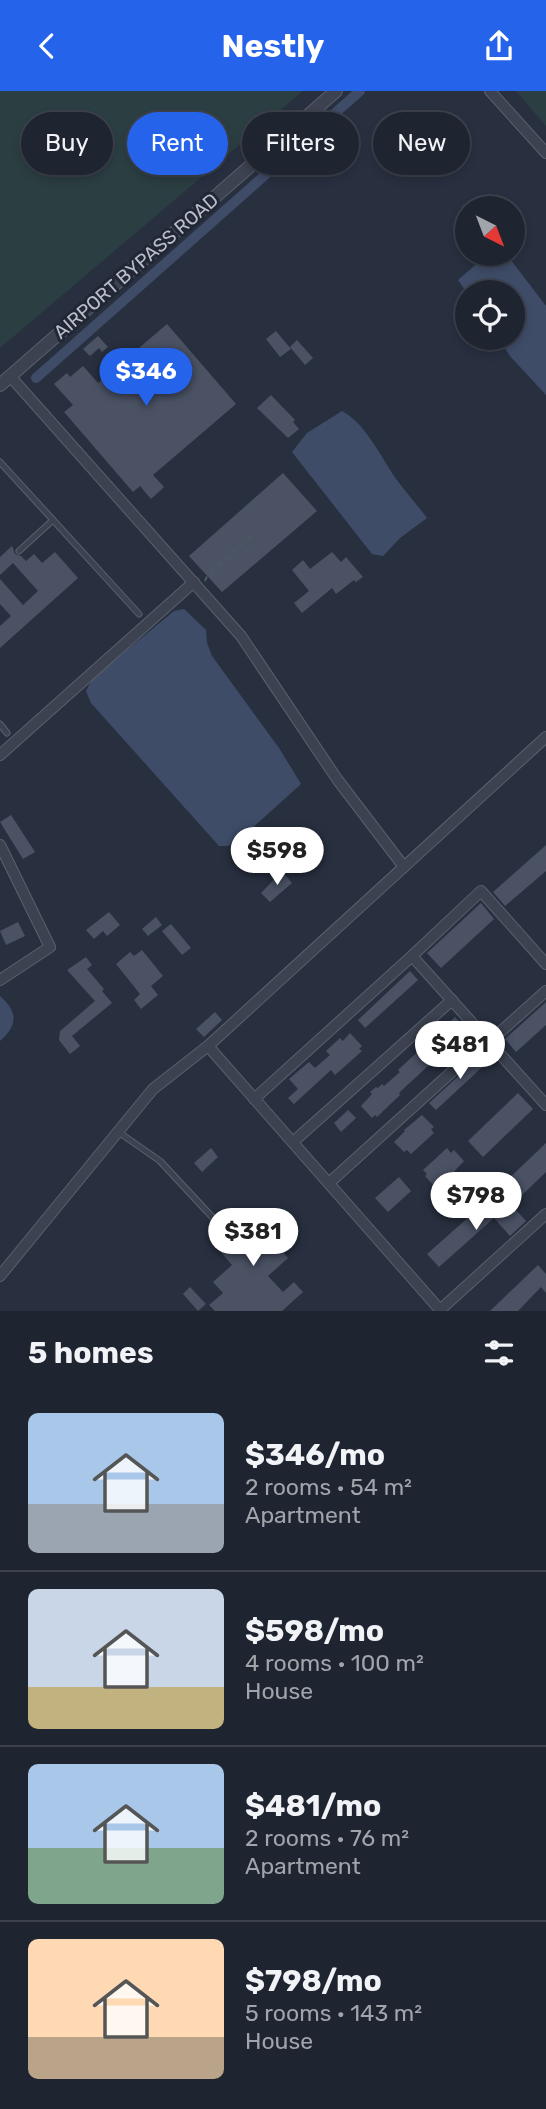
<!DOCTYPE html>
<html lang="en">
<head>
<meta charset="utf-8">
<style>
  body { margin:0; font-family:Rubik,sans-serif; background:#2b303c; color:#f1f3f6; height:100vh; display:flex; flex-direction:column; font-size:26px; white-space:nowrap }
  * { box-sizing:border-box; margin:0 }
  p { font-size:23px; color:#a1a4ab }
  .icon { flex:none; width:38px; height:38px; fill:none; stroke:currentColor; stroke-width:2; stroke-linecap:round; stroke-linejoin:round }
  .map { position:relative; height:1220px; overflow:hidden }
  .sheet { display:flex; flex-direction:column; background:#1e2430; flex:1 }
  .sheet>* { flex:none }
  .banner { position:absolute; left:21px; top:21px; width:504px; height:63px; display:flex; gap:14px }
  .needle { width:46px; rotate:138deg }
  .controls { position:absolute; left:455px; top:105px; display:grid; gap:14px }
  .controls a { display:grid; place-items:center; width:70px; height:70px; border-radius:50%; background:#1e2430; box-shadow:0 4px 10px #0003,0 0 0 2px #3c414c; font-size:35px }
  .price { position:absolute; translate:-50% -60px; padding:0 16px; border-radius:24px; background:#fff; color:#222; font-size:23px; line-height:46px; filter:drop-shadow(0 2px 4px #0008) }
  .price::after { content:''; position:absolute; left:50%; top:42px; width:21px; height:16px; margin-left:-10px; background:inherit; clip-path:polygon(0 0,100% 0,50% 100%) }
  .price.selected { background:#2563eb; color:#fff }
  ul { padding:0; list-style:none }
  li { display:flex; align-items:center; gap:21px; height:175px; padding:0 28px }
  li+li { border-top:2px solid #3c414c }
  li span { display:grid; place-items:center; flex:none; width:196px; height:140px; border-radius:10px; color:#555 }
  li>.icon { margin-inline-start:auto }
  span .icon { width:84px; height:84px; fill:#fffc; stroke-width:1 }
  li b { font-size:30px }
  h2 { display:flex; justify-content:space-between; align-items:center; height:84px; padding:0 28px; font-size:30px }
  .tag { padding:0 24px; border-radius:32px; background:#1e2430; box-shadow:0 4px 10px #0003,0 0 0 2px #3c414c; font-size:24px; line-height:63px }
  .tag.selected { background:#2563eb; color:#fff }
  header { display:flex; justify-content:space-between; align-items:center; height:91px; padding:0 28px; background:#2563eb; color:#fff; font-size:32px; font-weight:700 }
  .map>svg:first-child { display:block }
  .green { fill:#2b3e42 }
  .water { fill:#3f4c68 }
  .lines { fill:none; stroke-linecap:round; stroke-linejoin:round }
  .canal { stroke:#3f4c68; stroke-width:10 }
  .building { fill:#4a5264 }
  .service-casing { stroke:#5a606d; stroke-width:7 }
  .minor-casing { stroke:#5a606d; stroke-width:12 }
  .tertiary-casing { stroke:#5a606d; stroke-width:14 }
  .path { stroke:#4a5b60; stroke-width:2; stroke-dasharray:5 5; stroke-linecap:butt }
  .service { stroke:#3c4250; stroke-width:5 }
  .minor { stroke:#3c4250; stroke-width:10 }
  .tertiary { stroke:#3c4250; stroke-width:12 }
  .labels { text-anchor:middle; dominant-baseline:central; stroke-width:6; stroke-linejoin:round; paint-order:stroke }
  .street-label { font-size:19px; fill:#b9beca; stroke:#212735 }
</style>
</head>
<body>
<header><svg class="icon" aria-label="back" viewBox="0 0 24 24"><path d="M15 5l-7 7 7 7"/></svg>Nestly<svg class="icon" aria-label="share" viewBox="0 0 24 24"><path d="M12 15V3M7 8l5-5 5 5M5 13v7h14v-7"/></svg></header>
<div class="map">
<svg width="546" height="1220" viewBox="0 0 546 1220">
  <rect width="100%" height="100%" fill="#283040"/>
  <!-- green -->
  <g class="green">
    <polygon points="0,0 303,0 0,257"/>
    <polygon points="517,0 546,0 546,35 516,0"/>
  </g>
  <!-- water -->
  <g class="water">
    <polygon points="488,163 507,164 546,215 546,304 510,265 498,247 513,247 513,201 467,202 458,189"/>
    <path d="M342,320c24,13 39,46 54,68 10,13 21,26 31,39l-27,20 -17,18 -11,-2 -80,-102 15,-19z"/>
    <polygon points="184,518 206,539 207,552 212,565 279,657 301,693 237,751 228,755 219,755 91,612 86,600 92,588 174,520"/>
    <path d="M0,905c18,16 18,29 0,45z"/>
  </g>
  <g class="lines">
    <!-- canal -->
    <polyline class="canal" points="36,287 360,0"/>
  </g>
  <!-- building -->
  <g class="building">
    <polygon points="167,233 236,313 153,384 164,396 151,408 140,395 133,401 64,321 73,314 54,293 67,282 70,286 83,275 98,292"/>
    <polygon points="276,240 291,258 280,266 266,248"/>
    <polygon points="98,245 108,256 102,261 99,257 90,265 83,258"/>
    <polygon points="297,249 313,267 305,274 290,256"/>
    <polygon points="271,304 295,329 293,331 299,338 288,347 257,317"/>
    <polygon points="283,382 317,420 222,501 189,465"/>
    <polygon points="12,455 15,463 21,465 26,470 34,463 42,472 55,461 78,487 0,557 0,535 11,525 0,513 0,488 23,514 38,500 13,472 0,484 0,466"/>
    <polygon points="332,461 341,471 346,466 363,486 356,491 354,489 336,503 332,497 302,522 294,512 309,500 292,479 303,469 310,478"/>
    <polygon points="11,724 35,761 23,768 0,731"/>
    <polygon points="546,754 546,780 505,815 493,801"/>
    <polygon points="282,780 292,792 270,811 261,802"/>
    <polygon points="481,812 494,828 441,877 427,862"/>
    <polygon points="109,821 120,834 107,845 103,840 94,848 86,839"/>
    <polygon points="156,826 162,834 148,845 142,838"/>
    <polygon points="18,831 25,845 6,854 0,840"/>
    <polygon points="171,833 191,857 182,864 162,840"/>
    <polygon points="142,859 163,885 151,895 158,904 141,918 134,909 140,903 116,873 130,861 134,865"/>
    <polygon points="86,866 92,874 87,878 104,898 102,900 112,912 72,945 80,955 70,963 59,949 60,940 95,910 67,879"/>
    <polygon points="410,880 418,889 365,937 358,929"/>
    <polygon points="546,911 546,934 516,961 505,948"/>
    <polygon points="215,921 222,929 204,946 196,938"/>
    <polygon points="455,926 467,939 402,999 399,1002 400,1004 377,1026 375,1024 372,1027 361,1015 372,1003 370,1001 376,996 378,997 382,993 384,995 400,981 398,979"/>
    <polygon points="350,942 362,955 359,958 362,960 335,984 331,979 294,1013 288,1007 298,998 289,988 309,971 315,977 330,964 326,960 340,947 343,950"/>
    <polygon points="486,960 492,967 436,1019 429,1012"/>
    <polygon points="518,1002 533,1018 483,1066 468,1050"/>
    <polygon points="348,1019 356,1027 341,1041 334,1032"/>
    <polygon points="422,1024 434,1036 431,1038 434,1042 411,1063 407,1059 404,1061 394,1051 405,1040 404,1039"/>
    <polygon points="546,1052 546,1081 518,1108 503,1093"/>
    <polygon points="211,1057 218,1066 202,1081 194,1072"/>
    <polygon points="447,1057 451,1062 454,1059 464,1070 447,1088 445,1085 434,1095 425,1085 427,1083 423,1079"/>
    <polygon points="399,1086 411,1100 388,1121 375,1107"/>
    <polygon points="508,1110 526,1130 510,1145 494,1127 439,1176 427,1163 471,1124 477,1131 493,1117 496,1121"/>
    <polygon points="245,1119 258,1133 270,1122 288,1142 276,1153 288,1167 268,1185 283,1201 294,1191 303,1201 282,1220 215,1220 209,1214 223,1202 213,1191 232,1174 219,1159 233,1148 223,1137"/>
    <polygon points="538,1174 546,1183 546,1202 541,1196 518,1220 490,1220"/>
    <polygon points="190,1196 206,1213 198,1220 183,1203"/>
  </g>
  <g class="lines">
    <defs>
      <g id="service">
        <polyline points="0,371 139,523"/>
        <polyline points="19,460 53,429"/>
        <polyline points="0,633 7,642"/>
        <polyline points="117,1040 160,1070 215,1129"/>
      </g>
      <g id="minor">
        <polyline points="490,0 546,62"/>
        <polyline points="10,285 241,545 337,688 404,776"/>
        <polyline points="0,664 194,491"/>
        <polyline points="0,754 50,856 0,889"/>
        <polyline points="412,865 546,1014"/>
        <polyline points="489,951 546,900"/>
        <polyline points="208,955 441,1220"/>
        <polyline points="254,1008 412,865 481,800 546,873"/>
        <polyline points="293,1051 452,909"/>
        <polyline points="329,1092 487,949"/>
        <polyline points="0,1185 153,998 208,955 546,646"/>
        <polyline points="440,1219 546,1123"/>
      </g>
      <polyline id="tertiary" points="0,294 336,0"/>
    </defs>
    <!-- service casing -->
    <use href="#service" class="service-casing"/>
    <!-- minor casing -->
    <use href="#minor" class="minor-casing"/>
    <!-- tertiary casing -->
    <use href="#tertiary" class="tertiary-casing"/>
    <!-- path -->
    <polyline class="path" points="205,490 208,483 251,445"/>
    <!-- service -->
    <use href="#service" class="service"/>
    <!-- minor -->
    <use href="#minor" class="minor"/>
    <!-- tertiary -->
    <use href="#tertiary" class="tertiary"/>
  </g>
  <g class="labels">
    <!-- street labels -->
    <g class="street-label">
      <text transform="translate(136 175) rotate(-41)">AIRPORT BYPASS ROAD</text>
    </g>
  </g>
</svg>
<div class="controls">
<a><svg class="needle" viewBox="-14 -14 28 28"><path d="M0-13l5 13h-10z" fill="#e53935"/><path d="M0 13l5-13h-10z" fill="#a1a4ab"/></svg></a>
<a><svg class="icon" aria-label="locate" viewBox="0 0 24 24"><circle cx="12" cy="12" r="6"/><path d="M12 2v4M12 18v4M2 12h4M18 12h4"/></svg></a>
</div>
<b class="price selected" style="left:146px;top:317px">$346</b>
<b class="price" style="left:277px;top:796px">$598</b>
<b class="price" style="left:460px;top:990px">$481</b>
<b class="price" style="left:476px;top:1141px">$798</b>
<b class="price" style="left:253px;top:1177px">$381</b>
<div class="banner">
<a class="tag">Buy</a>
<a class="tag selected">Rent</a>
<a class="tag">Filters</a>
<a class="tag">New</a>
</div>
</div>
<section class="sheet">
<h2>5 homes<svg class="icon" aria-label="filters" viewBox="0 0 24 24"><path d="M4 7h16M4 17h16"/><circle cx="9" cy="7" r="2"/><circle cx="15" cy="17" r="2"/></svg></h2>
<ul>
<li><span style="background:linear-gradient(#a9c7e8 65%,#9aa5b1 0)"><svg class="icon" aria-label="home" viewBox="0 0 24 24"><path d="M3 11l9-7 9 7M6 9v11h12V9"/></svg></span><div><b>$346/mo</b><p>2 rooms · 54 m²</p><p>Apartment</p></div></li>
<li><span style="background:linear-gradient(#c9d6e8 70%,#c2b280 0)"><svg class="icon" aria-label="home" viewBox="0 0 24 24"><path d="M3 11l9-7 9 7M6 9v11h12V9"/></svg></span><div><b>$598/mo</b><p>4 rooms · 100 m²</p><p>House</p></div></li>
<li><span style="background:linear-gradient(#a9c7e8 60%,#7fa58c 0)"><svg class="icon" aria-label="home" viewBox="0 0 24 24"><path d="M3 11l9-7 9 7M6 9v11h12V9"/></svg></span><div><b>$481/mo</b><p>2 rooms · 76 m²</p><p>Apartment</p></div></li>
<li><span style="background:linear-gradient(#ffd9b3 70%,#b9a48a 0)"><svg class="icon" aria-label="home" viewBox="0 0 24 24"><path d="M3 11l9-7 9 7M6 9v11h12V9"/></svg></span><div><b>$798/mo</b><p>5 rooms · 143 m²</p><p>House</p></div></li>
</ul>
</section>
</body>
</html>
